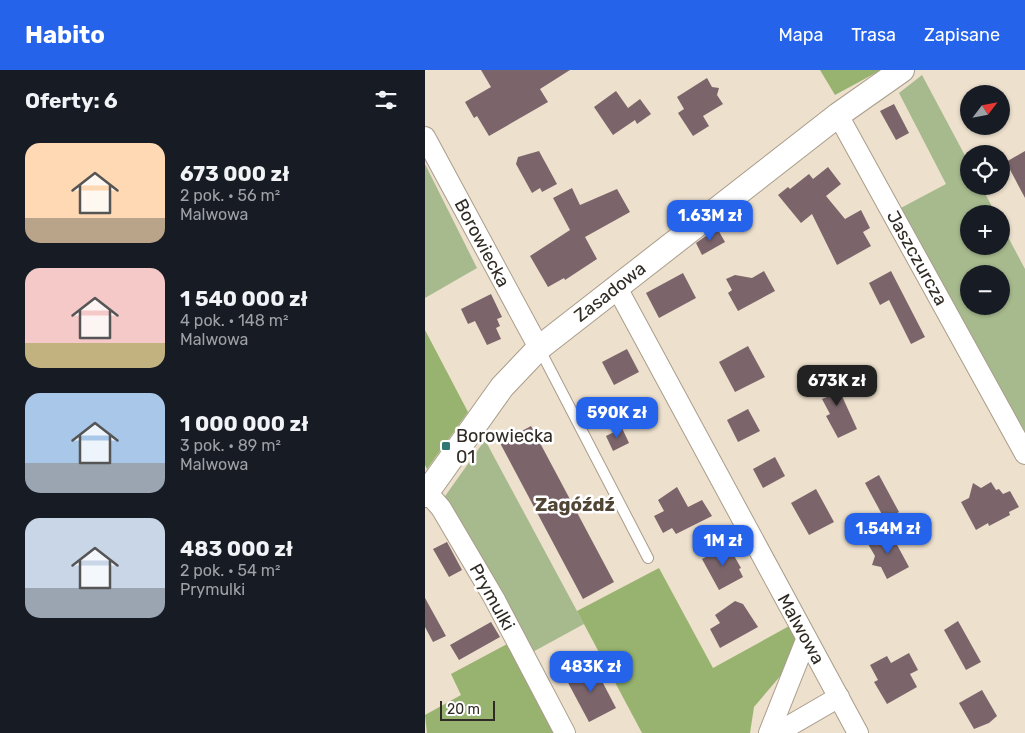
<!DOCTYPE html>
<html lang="pl">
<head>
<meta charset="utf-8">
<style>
  body { margin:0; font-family:Rubik,sans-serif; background:#242831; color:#f1f3f6; height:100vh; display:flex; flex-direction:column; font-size:19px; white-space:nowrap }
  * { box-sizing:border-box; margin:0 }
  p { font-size:16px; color:#9ea1a6 }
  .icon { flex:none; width:28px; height:28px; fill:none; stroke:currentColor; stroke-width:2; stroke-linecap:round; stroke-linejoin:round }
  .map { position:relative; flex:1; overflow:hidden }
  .details { display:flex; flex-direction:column; background:#171b24; width:425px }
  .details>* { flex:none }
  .needle { width:32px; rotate:58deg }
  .buttons { position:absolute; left:535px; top:15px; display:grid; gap:10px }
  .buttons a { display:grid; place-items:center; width:50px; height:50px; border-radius:50%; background:#171b24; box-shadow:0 1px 4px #0004; font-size:25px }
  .scale { position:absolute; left:15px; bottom:12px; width:55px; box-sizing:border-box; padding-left:5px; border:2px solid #302b24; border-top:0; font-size:14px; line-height:18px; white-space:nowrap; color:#302b24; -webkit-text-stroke:4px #fff; paint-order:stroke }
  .price { position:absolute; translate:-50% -42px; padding:0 11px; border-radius:10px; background:#2563eb; color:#fff; font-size:16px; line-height:32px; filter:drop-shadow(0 1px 2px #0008) }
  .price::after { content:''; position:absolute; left:50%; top:30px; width:15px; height:11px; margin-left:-8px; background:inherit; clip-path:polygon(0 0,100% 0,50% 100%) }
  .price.on { background:#222; color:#fff }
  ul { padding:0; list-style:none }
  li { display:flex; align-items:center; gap:15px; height:125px; padding:0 25px }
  li span { display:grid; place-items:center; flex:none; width:140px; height:100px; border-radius:15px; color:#555 }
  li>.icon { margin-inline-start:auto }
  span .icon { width:60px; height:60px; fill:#fffc; stroke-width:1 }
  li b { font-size:21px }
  h2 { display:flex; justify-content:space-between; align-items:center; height:60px; padding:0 25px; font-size:21px }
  header { display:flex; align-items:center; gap:30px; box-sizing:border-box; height:70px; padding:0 25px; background:#2563eb; color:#fff }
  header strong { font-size:24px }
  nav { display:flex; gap:28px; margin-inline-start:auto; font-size:18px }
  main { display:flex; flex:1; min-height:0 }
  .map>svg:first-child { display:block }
  .green { fill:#a7ba8d; fill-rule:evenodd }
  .forest { fill:#98b36f }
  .building { fill:#7b656b }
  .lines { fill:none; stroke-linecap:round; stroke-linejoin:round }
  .service-casing { stroke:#a99d8b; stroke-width:12 }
  .minor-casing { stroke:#a99d8b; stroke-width:22 }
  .tertiary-casing { stroke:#a99d8b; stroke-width:26 }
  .service { stroke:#fff; stroke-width:10 }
  .minor { stroke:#fff; stroke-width:20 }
  .tertiary { stroke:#fff; stroke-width:24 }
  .poi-dot { fill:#307873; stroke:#fff; stroke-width:2 }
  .labels { text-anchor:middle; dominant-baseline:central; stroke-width:5; stroke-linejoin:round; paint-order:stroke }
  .street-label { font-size:18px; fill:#302b24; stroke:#fff }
  .poi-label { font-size:18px; fill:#302b24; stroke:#fff; text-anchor:start }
  .neighbourhood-label { font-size:19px; font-weight:bold; fill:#504535; stroke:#fff }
</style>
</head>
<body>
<header>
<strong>Habito</strong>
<nav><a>Mapa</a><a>Trasa</a><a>Zapisane</a></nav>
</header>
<main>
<section class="details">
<h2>Oferty: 6<svg class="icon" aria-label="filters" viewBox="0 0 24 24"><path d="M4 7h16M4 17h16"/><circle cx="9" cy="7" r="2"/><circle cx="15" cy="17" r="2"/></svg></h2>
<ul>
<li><span style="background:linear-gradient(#ffd9b3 75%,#b9a48a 0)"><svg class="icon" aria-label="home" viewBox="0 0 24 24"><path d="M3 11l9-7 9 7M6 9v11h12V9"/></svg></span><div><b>673 000 zł</b><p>2 pok. · 56 m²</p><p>Malwowa</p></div></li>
<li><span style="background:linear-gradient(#f6c9c9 75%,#c2b280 0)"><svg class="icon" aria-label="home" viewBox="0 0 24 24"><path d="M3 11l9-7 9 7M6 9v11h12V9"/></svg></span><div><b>1 540 000 zł</b><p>4 pok. · 148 m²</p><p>Malwowa</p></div></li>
<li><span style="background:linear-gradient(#a9c7e8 70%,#9aa5b1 0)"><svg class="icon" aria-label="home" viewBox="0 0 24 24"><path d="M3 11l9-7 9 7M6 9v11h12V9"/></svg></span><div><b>1 000 000 zł</b><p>3 pok. · 89 m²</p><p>Malwowa</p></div></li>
<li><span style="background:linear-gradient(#c9d6e8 70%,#9aa5b1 0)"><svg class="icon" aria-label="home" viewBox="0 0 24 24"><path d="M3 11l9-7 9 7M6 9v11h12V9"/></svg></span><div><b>483 000 zł</b><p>2 pok. · 54 m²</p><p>Prymulki</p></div></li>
</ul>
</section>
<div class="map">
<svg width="600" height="663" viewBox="0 0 600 663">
  <rect width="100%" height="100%" fill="#ede0cd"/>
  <!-- green -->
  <g class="green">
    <path d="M497,5l47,88v23h12l15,28h-27v32h32v-22l24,45v171l-128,-230 49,-26 -47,-91zM544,204h32v32h-32z"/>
    <polygon points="0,94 52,198 0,228"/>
    <polygon points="60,370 159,554 104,584 18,429"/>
  </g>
  <!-- forest -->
  <g class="forest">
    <polygon points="395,0 456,0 410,25"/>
    <polygon points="0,260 43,342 2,399 0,395"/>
    <polygon points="234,498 288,598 366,555 372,567 357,604 329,637 325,663 217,663 152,541"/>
    <polygon points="84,573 131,663 2,663 0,645 36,625 26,604"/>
  </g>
  <!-- building -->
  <g class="building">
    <polygon points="56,0 145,0 115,19 123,32 64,66 52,46 49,48 40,32 66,17"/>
    <polygon points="282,8 287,17 294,18 292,25 298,34 278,46 284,56 268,66 253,43 259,39 252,27"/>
    <polygon points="191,21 203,38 215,29 226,44 212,54 210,50 188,65 169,37"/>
    <polygon points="469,34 484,63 471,70 455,41"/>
    <polygon points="114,81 132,114 117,122 115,118 107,123 91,94 93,87"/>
    <polygon points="600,81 600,128 581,92"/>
    <polygon points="403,97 416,114 401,126 420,149 436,140 445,158 438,162 446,176 412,195 387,144 376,153 353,125 363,117 365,119 384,104 388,109"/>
    <polygon points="147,118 155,135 192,119 205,142 160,167 172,189 140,210 139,208 123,217 105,186 145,160 128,128"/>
    <polygon points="292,158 300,172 277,185 271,173"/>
    <polygon points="339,201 350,221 313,241 303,223 307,220 301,209 310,205 327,208"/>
    <polygon points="466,201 500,267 486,274 464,230 455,235 444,213"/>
    <polygon points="258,203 271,228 234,248 221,223"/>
    <polygon points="66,224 77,247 72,249 75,256 71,258 76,269 62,275 50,251 43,254 36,239"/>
    <polygon points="323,276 340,307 310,322 294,292"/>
    <polygon points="202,279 214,302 189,315 177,292"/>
    <polygon points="406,302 432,359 413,368 401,346 405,344 397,329 402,327 393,309"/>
    <polygon points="323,339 335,361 313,372 302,350"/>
    <polygon points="106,356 189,512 158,529 75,373"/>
    <polygon points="197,358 204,373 188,381 181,366"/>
    <polygon points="350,387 360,406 338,418 328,399"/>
    <polygon points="454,405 474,442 460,450 440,413"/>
    <polygon points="566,412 571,420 574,419 578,424 585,421 594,437 584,442 585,445 564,456 563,453 551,460 536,432 544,428 548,413 556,418"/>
    <polygon points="252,417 263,437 277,430 287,446 251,464 247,458 238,463 229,446 239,441 233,430"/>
    <polygon points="391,419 409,452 384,465 366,433"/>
    <polygon points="464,460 484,497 462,509 456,497 447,495 450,486 443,474"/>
    <polygon points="22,472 37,500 24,507 8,479"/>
    <polygon points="303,475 316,498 314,499 318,507 294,520 277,489"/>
    <polygon points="0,528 21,566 8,572 0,557"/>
    <polygon points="310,531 318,534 333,557 295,578 285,559 295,553 290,545"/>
    <polygon points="533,551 556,592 541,600 519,560"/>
    <polygon points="66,552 75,567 34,590 25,575"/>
    <polygon points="484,583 493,600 485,604 492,617 462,634 449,612 453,610 445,595 462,586 466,593"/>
    <polygon points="168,594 191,638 164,652 141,609"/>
    <polygon points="557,620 572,646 564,653 549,659 534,633"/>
  </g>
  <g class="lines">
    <defs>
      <polyline id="service" points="114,278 223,488"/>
      <g id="minor">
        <polyline points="413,45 600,384"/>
        <polyline points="0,67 114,278"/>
        <polyline points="191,216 433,663"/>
        <polyline points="2,422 16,438 69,528 140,663"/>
        <polyline points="344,663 381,570"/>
        <polyline points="352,663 414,627"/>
      </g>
      <polyline id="tertiary" points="0,425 77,317 114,278 413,45 477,0"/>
    </defs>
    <!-- service casing -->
    <use href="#service" class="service-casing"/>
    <!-- minor casing -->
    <use href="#minor" class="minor-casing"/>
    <!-- tertiary casing -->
    <use href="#tertiary" class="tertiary-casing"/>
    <!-- service -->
    <use href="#service" class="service"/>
    <!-- minor -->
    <use href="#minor" class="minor"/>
    <!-- tertiary -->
    <use href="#tertiary" class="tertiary"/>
  </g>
  <!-- markers -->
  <rect class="poi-dot" x="16" y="371" width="10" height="10" rx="2.5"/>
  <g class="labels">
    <!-- street labels -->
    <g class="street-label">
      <text transform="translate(57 173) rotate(62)">Borowiecka</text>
      <text transform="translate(492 188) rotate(61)">Jaszczurcza</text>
      <text transform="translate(185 222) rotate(-38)">Zasadowa</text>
      <text transform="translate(67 527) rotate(61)">Prymulki</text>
      <text transform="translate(376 559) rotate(61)">Malwowa</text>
    </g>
    <!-- poi labels -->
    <g class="poi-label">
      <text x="31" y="366">Borowiecka<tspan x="31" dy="21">01</tspan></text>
    </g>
    <!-- neighbourhood labels -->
    <g class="neighbourhood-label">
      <text x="150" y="434">Zagóźdź</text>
    </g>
  </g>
</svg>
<div class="buttons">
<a><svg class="needle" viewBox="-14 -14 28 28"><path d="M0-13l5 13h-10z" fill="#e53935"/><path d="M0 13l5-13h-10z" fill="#9ea1a6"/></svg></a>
<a><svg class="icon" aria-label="locate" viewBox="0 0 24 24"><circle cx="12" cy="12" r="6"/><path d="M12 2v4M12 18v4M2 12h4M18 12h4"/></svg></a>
<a>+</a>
<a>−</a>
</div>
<div class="scale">20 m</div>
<b class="price" style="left:285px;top:172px">1.63M zł</b>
<b class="price on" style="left:412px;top:337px">673K zł</b>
<b class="price" style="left:192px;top:369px">590K zł</b>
<b class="price" style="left:463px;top:485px">1.54M zł</b>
<b class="price" style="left:298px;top:497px">1M zł</b>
<b class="price" style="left:166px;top:623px">483K zł</b>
</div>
</main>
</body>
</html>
